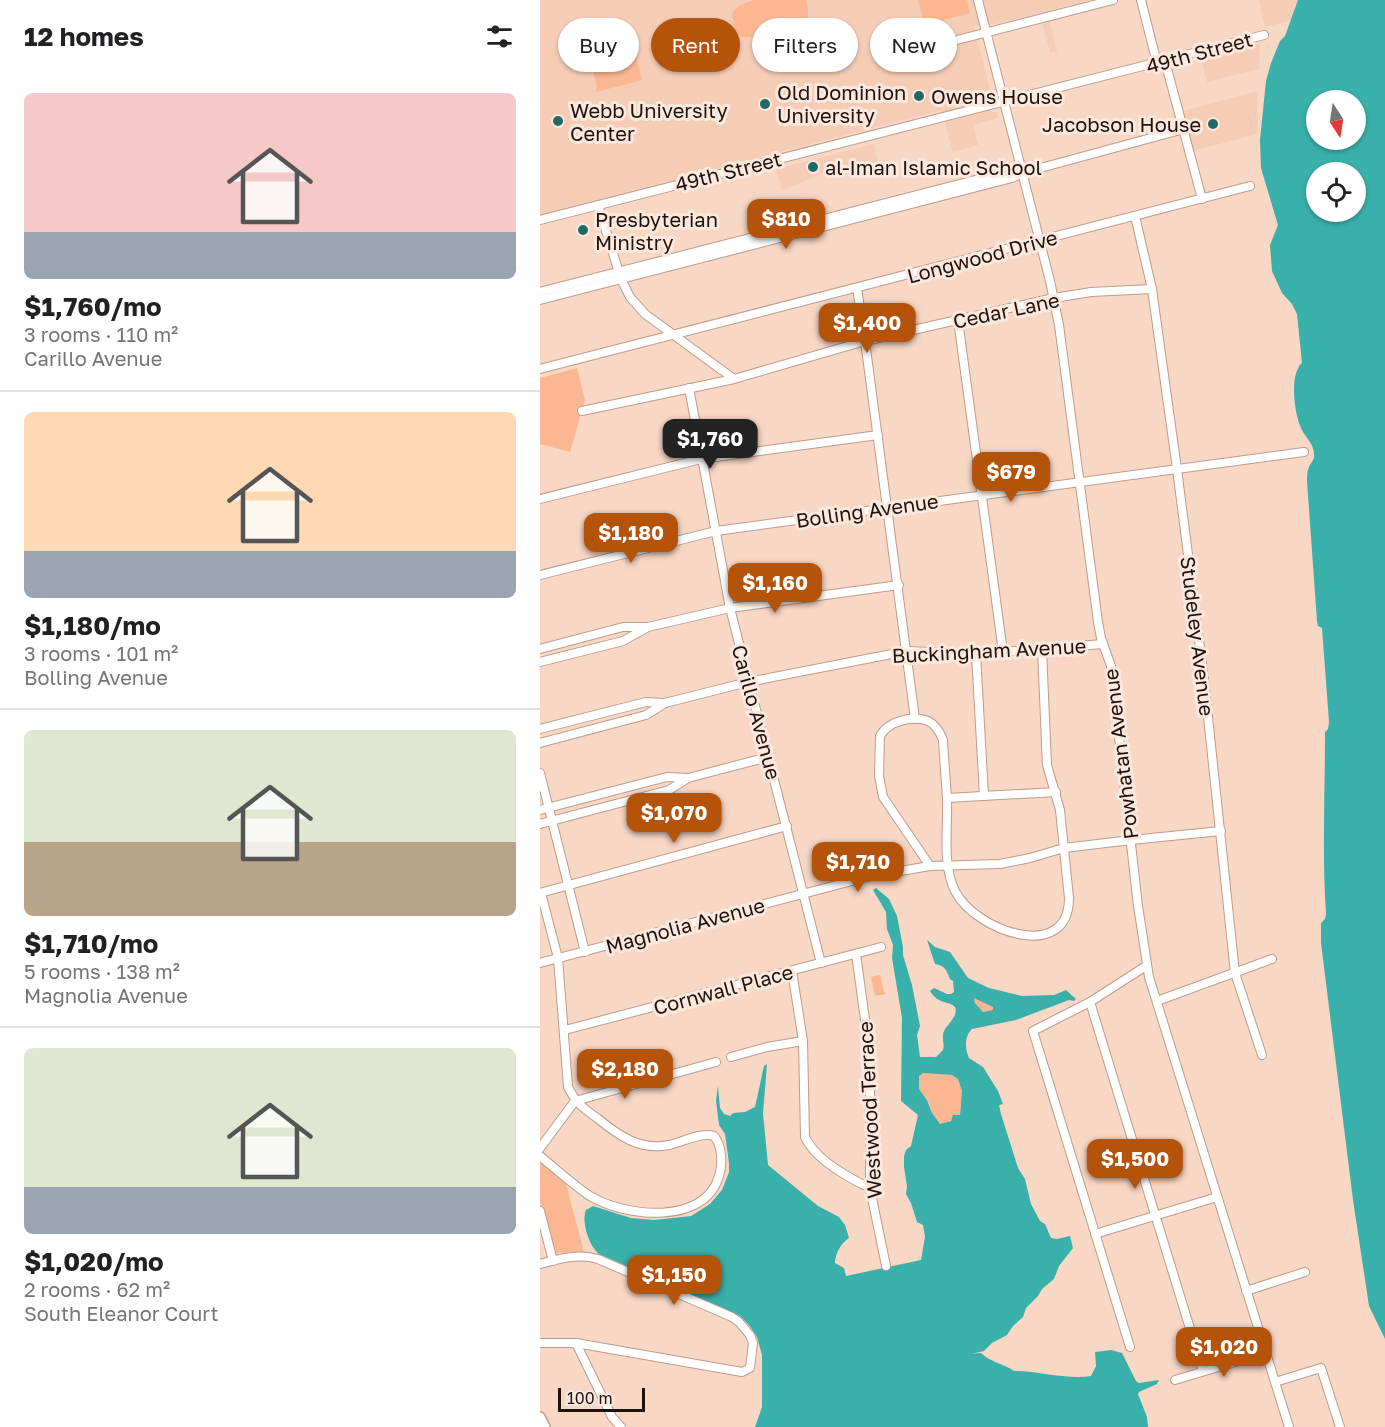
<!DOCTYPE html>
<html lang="en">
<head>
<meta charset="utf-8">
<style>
  body { margin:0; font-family:"Golos Text",sans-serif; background:#f6f6f6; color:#202124; height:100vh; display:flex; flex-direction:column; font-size:22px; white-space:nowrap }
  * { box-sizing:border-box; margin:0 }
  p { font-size:20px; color:#757577 }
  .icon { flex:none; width:33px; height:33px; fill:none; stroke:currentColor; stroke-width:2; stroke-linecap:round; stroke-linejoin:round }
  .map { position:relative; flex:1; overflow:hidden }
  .panel { display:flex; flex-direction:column; background:#fff; width:540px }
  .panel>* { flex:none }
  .top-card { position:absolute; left:18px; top:18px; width:570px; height:54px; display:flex; gap:12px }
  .needle { width:39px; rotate:168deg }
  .fabs { position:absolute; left:766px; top:90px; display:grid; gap:12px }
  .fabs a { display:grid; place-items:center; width:60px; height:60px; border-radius:50%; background:#fff; box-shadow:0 2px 4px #0004; font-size:30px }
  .scale { position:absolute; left:18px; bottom:15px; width:87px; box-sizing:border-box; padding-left:6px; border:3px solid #1d120c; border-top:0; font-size:16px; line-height:21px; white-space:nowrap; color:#1d120c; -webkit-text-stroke:4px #fce8dd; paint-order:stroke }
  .price { position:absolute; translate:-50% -51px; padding:0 14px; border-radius:12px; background:#b45309; color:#fff; font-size:20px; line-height:39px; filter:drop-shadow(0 2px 3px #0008) }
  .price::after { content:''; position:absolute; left:50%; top:36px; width:18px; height:14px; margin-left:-9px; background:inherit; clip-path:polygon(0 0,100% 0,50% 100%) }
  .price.current { background:#222; color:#fff }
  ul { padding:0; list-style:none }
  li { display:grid; align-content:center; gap:12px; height:318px; padding:0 24px }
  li+li { border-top:2px solid #e0e0e0 }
  li span { display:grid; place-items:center; height:186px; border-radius:9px; color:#555 }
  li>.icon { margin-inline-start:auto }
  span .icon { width:108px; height:108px; fill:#fffc; stroke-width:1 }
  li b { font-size:26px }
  h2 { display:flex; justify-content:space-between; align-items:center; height:72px; padding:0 24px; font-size:26px }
  .pill { padding:0 21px; border-radius:27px; background:#fff; box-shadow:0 2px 4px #0004; font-size:21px; line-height:54px }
  .pill.current { background:#b45309; color:#fff }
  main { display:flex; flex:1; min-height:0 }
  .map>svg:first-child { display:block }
  .built { fill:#f5ccb6 }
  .green { fill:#fbb791 }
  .water { fill:#39b0a9; fill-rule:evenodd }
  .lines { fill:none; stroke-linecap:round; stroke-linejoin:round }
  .minor-casing { stroke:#bc9c8b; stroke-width:10 }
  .major-casing { stroke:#bc9c8b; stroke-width:12 }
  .minor { stroke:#fff; stroke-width:8 }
  .major { stroke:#fff; stroke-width:9 }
  .poi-dot { fill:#1f6a66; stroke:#fce8dd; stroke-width:2 }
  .labels { text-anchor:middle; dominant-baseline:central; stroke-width:6; stroke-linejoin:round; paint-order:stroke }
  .street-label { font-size:20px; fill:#1d120c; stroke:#fce8dd }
  .poi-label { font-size:20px; fill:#1d120c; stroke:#fce8dd; text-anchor:start }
</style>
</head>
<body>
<main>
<section class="panel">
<h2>12 homes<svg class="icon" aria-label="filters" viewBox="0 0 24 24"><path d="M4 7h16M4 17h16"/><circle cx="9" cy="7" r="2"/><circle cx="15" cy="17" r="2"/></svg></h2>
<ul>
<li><span style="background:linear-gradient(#f6c9c9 75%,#9aa5b1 0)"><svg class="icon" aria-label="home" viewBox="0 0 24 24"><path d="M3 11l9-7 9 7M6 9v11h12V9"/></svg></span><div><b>$1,760/mo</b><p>3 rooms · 110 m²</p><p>Carillo Avenue</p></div></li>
<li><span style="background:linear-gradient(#ffd9b3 75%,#9aa5b1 0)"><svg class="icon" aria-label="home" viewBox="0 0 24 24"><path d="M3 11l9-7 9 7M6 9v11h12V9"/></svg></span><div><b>$1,180/mo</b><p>3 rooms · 101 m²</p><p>Bolling Avenue</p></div></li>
<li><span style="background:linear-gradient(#dfe7d0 60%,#b9a48a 0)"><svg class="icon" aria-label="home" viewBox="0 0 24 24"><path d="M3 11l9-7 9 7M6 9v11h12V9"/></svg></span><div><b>$1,710/mo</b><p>5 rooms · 138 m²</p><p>Magnolia Avenue</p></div></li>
<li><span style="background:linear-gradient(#dfe7d0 75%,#9aa5b1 0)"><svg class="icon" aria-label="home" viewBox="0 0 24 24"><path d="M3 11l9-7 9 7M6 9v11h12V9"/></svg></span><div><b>$1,020/mo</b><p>2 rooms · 62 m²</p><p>South Eleanor Court</p></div></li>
</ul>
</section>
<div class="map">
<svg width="845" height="1427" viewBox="0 0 845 1427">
  <rect width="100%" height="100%" fill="#f9d7c5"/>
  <!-- built -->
  <g class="built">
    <polygon points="0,0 549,0 507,11 517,52 510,53 500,13 455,24 434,26 451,93 448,98 452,112 457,112 458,118 433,125 438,145 413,152 401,110 0,215"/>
    <polygon points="719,0 772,0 774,15 725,27"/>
    <polygon points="720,44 719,69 667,82 661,59"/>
    <polygon points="718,91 717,134 653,151 643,111"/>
    <polygon points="334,144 340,170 310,178 306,164 242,190 236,169"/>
  </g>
  <!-- green -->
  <g class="green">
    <path d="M213,0h53l2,10v8c-16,15 -45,20 -66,19l-7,-6 -3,-18 7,-7z"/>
    <polygon points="378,0 427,0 430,13 385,25"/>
    <polygon points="84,57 86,60 96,57 102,80 56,92 57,86 51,64"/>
    <polygon points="37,368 45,400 30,452 0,444 0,378"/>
    <polygon points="340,975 345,994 335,996 331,977"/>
    <polygon points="434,997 454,1007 453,1010 443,1012 435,1003"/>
    <polygon points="383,1073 412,1075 418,1079 422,1091 420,1115 404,1124 400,1124 392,1113 388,1100 379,1089 379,1076"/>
    <polygon points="2,1163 26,1184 44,1252 15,1253 0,1201 0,1164"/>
  </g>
  <!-- water -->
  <g class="water">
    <path d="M758,0h87v1339l-16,-33 -16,-106 -32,-257v-20l4,-4 1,-5c-4,-60 -1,-121 -1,-182l3,-3 1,-7 -7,-94 -4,-2 -1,-5 -10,-140c0,-5 0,-10 2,-14 2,-5 6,-7 5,-13 0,-10 -8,-16 -12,-24 -8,-15 -13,-56 0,-67l-5,-49 -5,-10 -10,-11 -10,-22 -2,-26 8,-20 -17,-57 -1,-28 6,-59 5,-18 9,-22 5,-5zM816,100v40h-39v-40zM816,172v40h-39v-40z"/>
    <path d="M336,888l13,11 8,17 6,31v8l9,30 8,41 -3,9 3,22h16l7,-7c2,-6 -2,-12 1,-19 1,-4 17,-17 10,-25 -6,-5 -16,-2 -24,-15l4,-3 13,6h4l3,-2 -1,-11 -3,-2c-4,-9 -4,-13 -15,-15l-8,-24 8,7 15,5 18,26 21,10 33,8 32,-1 12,-5 10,9 -2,2 -5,-1 -53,20 -44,9c-8,8 -7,20 -3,29l14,9 15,24 5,13 -4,1 2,9 17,54 7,11 6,25 9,17 5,3 6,14 6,1 13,-3 3,12 -14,18 -5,13 -12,10 -4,7 -12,12 -3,9 -10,9 -6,9 -15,8 -8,8 -13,3 10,-1c9,9 23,11 33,18 25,0 53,9 77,5l5,-10 -1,-14 16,-2 11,3 14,28 3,2 20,-3 -2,4 -18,8 -1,2 9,23 1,10h-393l7,-20v-52l-5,-18 -8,-12 -9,-9 -29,-13 -112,-49c-10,-8 -18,-33 -13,-44l7,-4 38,12 23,2 37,-4 19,-12 12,-14 7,-18v-9l-4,-29 -6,-9 -3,-24 2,-15 2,22 4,6 6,2 3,-3 12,-1 10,-5 9,-41 3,-2 -4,49 5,52 50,41 21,11 6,8 4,13c-8,5 -14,16 -14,25l9,5 2,8 75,-16 4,-23 -2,-12 -6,-3 -6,-19 -5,-9 1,-8 -3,-19v-11l2,-6 5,-4 7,-31 -17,-14 1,-83 -10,-60 1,-13 -6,-16 -1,-17 -13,-22zM434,998l19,9v3l-10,2 -8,-9zM383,1073l29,2 6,4 4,12 -2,24h-7l-2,6 -11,3 -8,-11 -5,-13 -8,-11v-13z"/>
  </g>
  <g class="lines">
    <defs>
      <g id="minor">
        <polyline points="438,0 510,281 519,325 558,622 561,638 571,666 598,906 609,977 749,1427"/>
        <polyline points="601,0 617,63"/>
        <polyline points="409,42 573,0"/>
        <polyline points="625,61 662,199"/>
        <polyline points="58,205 81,279 90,297 105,314 194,379"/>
        <polyline points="595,216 612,289 637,469 664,679 695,973 722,1055"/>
        <polyline points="0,220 724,35"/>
        <polyline points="317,288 325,341 375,719"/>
        <polyline points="0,292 470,171 482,173"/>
        <polyline points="0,300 472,178 482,173 644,129"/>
        <polyline points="418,320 463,652"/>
        <polyline points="0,369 710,186"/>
        <polyline points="149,388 190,608 281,963"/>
        <polyline points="42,411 194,379 325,341 514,298 551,292 612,289"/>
        <polyline points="0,499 161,459 338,435"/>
        <polyline points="0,575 176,531 764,452"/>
        <polyline points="0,649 83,627 107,627"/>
        <polyline points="436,654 444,796"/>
        <polyline points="0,662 83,641 108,627 190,608 359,585"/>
        <polyline points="0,729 106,702 125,703"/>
        <polyline points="0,743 106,715 125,703 208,682 367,651 436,654 563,644"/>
        <polyline points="0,773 45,952"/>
        <polyline points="407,798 516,792"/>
        <polyline points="0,810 127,777 148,778"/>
        <polyline points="0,824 129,790 148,778 228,757"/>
        <path d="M390,866l-47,-69 -4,-21 1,-40c8,-15 33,-21 48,-15 8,4 12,11 15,19 1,20 3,40 4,60 1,29 -5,65 8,91 20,40 114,73 114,7l-9,-88 -13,-45 -5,-115"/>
        <polyline points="0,893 247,826"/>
        <polyline points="316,954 330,1056 330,1188 346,1266"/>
        <polyline points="0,963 331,876 390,866 460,864 490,858 524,848 591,840 681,831"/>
        <path d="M252,971l11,70 2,96c10,22 44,41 65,51"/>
        <polyline points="617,1001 732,959"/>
        <polyline points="550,1002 663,1371"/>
        <polyline points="25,1030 341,947"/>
        <polyline points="191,1057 227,1047 263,1041"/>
        <polyline points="0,1148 35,1101 176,1062"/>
        <path d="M0,1156c16,13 33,29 50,40 35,21 115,30 129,-20 4,-12 3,-31 -5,-40 -14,-4 -31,6 -45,9 -30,6 -51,-10 -72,-27 -14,-10 -21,-15 -29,-31l-10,-129 -17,-65"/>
        <polyline points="0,1211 13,1261"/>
        <polyline points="555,1234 677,1197"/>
        <path d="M0,1264c19,-5 39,-11 58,-5l134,58 7,5 11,13 3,8 -3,25 -8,4 -166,-29h-36"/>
        <polyline points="706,1291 765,1272"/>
        <polyline points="36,1343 72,1417 81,1427"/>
        <polyline points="590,1347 493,1031 550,1002 606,966"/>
        <polyline points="635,1380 725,1353"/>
        <polyline points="735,1382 781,1368 800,1427"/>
      </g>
      <polyline id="major" points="0,1417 5,1427"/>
    </defs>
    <!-- minor casing -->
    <use href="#minor" class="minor-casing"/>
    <!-- major casing -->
    <use href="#major" class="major-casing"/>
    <!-- minor -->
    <use href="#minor" class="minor"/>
    <!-- major -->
    <use href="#major" class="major"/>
  </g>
  <!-- markers -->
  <g class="poi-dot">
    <circle cx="379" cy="96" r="6"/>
    <circle cx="225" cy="104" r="6"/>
    <circle cx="18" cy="121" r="6"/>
    <circle cx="673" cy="124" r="6"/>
    <circle cx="273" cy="167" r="6"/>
    <circle cx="43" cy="230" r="6"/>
  </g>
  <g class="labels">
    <!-- street labels -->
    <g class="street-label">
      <text transform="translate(659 52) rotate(-15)">49th Street</text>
      <text transform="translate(188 171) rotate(-14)">49th Street</text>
      <text transform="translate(442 256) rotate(-15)">Longwood Drive</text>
      <text transform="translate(466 310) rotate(-12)">Cedar Lane</text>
      <text transform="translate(327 510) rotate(-8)">Bolling Avenue</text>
      <text transform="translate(658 636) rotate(83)">Studeley Avenue</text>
      <text transform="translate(449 650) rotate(-3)">Buckingham Avenue</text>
      <text transform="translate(217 712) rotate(75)">Carillo Avenue</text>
      <text transform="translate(580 754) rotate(-97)">Powhatan Avenue</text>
      <text transform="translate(145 925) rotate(-15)">Magnolia Avenue</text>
      <text transform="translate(183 989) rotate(-15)">Cornwall Place</text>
      <text transform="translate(329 1110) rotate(-93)">Westwood Terrace</text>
    </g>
    <!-- poi labels -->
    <g class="poi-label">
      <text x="237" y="92">Old Dominion<tspan x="237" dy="23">University</tspan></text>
      <text x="391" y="96">Owens House</text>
      <text x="30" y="110">Webb University<tspan x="30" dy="23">Center</tspan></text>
      <text x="661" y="124" text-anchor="end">Jacobson House</text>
      <text x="285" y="167">al-Iman Islamic School</text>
      <text x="55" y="219">Presbyterian<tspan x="55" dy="23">Ministry</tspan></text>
    </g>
  </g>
</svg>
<div class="fabs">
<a><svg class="needle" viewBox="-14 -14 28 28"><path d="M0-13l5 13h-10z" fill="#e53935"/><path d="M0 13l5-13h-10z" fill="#757577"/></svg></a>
<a><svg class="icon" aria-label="locate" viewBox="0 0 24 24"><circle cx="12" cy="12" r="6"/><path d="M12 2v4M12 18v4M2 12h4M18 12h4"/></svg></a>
</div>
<div class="scale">100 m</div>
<b class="price" style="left:246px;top:250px">$810</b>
<b class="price" style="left:327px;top:354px">$1,400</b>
<b class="price current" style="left:170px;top:470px">$1,760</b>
<b class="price" style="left:471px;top:503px">$679</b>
<b class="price" style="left:91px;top:564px">$1,180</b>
<b class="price" style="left:235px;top:614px">$1,160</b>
<b class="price" style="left:134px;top:844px">$1,070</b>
<b class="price" style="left:318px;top:893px">$1,710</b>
<b class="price" style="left:85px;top:1100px">$2,180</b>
<b class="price" style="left:595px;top:1190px">$1,500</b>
<b class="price" style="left:134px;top:1306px">$1,150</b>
<b class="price" style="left:684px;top:1378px">$1,020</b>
<div class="top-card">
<a class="pill">Buy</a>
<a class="pill current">Rent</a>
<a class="pill">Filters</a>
<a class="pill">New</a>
</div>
</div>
</main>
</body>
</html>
